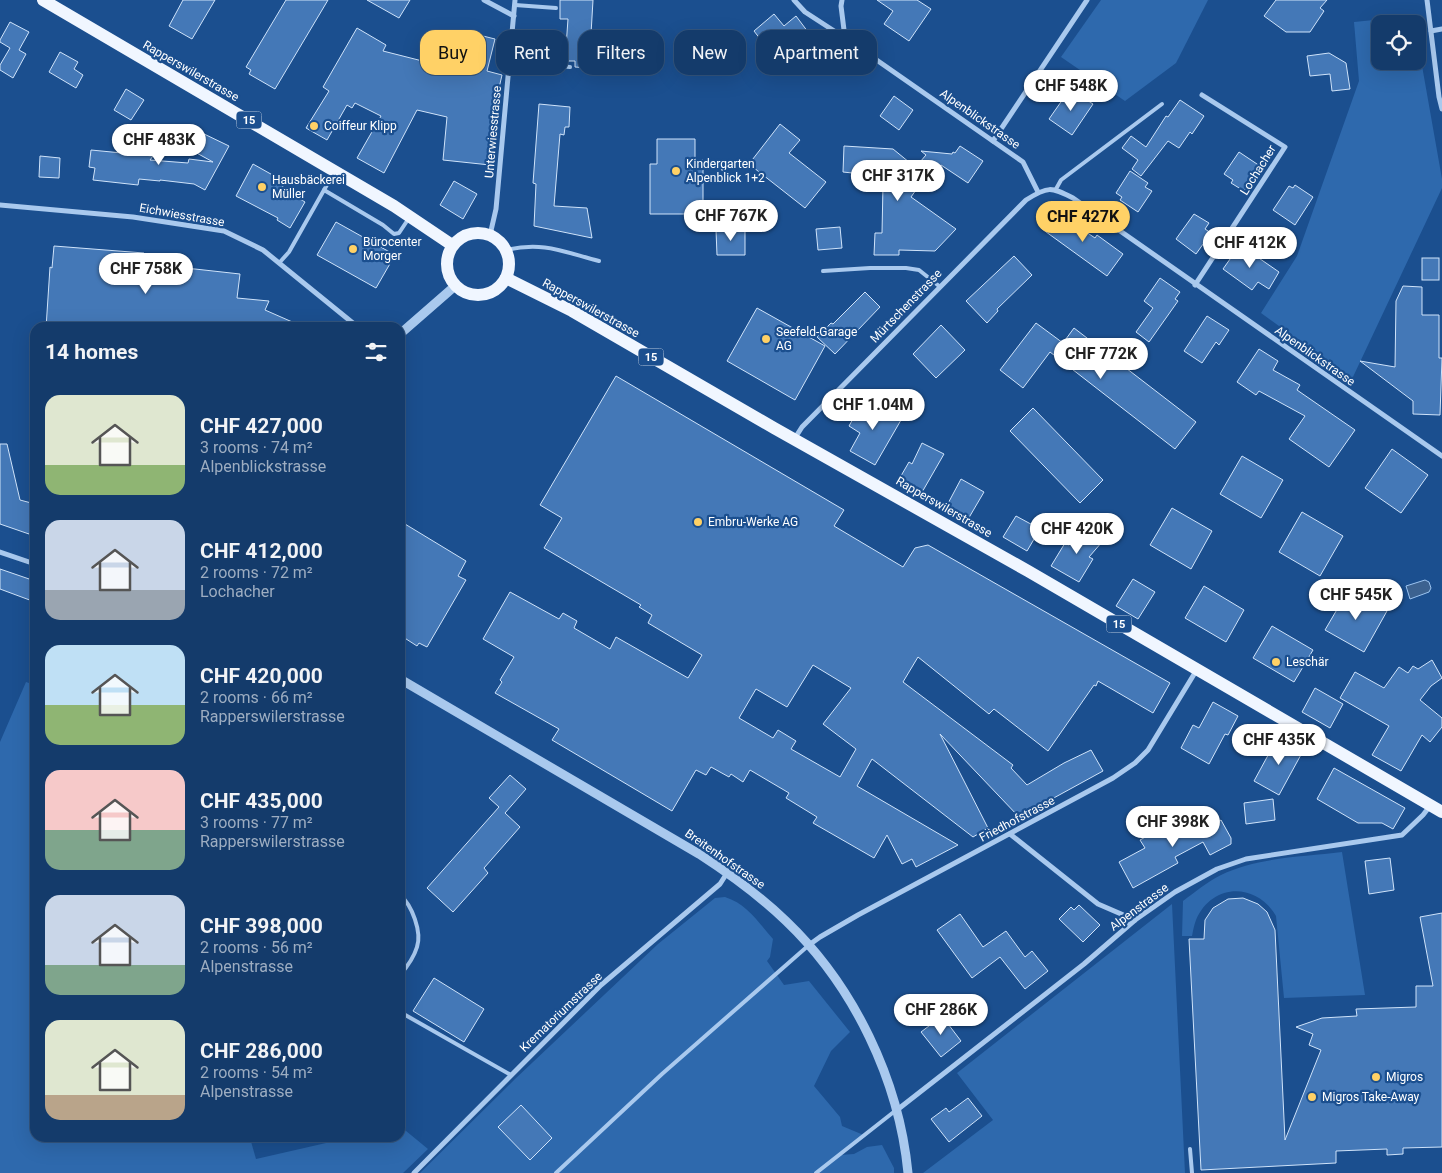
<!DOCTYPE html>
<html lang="en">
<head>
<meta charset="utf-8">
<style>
  body { margin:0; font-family:Roboto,sans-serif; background:#214673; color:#f1f3f6; height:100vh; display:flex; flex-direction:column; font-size:19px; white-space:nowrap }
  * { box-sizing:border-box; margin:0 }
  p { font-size:16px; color:#9dadc1 }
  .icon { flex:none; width:28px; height:28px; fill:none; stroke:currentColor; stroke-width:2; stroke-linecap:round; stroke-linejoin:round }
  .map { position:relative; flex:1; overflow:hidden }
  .drawer { position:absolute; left:30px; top:322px; width:375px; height:820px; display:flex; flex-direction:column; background:#143b6b; border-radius:15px; box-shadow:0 5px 20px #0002,0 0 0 1px #33557e }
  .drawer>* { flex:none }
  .hud { position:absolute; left:420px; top:30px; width:475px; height:45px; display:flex; gap:10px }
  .fabs { position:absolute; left:1371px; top:15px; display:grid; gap:10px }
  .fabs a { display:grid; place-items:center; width:55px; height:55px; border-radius:10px; background:#143b6b; box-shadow:0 5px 20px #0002,0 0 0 1px #33557e; font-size:25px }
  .price { position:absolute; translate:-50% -42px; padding:0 11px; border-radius:18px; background:#fff; color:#222; font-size:16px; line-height:32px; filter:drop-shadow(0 1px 2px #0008) }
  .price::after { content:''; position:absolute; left:50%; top:30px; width:15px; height:11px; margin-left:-8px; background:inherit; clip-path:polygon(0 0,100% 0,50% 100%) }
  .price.selected { background:#ffd166; color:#111 }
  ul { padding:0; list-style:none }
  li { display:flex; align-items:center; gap:15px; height:125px; padding:0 15px }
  li span { display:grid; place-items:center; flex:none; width:140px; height:100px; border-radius:15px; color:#555 }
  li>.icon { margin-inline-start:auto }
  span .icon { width:60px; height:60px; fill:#fffc; stroke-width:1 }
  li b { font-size:21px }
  h2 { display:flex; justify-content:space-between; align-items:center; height:60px; padding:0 15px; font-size:21px }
  .pill { padding:0 18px; border-radius:15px; background:#143b6b; box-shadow:0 5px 20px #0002,0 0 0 1px #33557e; font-size:18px; line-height:45px }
  .pill.selected { background:#ffd166; color:#111 }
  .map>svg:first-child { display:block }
  .green { fill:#2e69ad }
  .water { fill:#3c6290; stroke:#9cc4f0 }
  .building { fill:#4478b7; stroke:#cfe3fa; fill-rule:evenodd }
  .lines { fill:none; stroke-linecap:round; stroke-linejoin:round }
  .service { stroke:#a9c9ee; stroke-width:4 }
  .minor { stroke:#a9c9ee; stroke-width:5 }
  .tertiary { stroke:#a9c9ee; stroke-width:9 }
  .primary { stroke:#f0f6ff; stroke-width:12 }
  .poi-dot { fill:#ffd166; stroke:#1b4f8f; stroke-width:2 }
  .labels { text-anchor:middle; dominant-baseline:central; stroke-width:4.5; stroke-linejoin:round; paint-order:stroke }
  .shield { fill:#1b4f8f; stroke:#bbcadd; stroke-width:1 }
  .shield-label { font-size:11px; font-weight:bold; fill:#fff }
  .street-label { font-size:12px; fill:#fff; stroke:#1b4f8f }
  .poi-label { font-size:12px; fill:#fff; stroke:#1b4f8f; text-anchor:start }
</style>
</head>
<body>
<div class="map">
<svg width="1442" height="1173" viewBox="0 0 1442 1173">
  <rect width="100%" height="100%" fill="#1b4f8f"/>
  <!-- green -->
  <g class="green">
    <polygon points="1101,0 1208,0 1176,63 1125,101 1061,57"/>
    <polygon points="1413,16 1414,24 1380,24 1380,61 1418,61 1418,43 1442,179 1442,188 1352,379 1261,313 1297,256 1359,81 1354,22"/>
    <polygon points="26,682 35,685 35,1138 250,1138 256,1159 348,1138 400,1138 400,1126 428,1149 403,1173 0,1173 0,742"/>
    <path d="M1342,852l23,143 -81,3 -8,-82c-20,-34 -64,-33 -80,4 -2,5 -3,11 -4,16h-10l1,-35c12,-9 24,-19 38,-26 36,-18 82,-18 121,-23z"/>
    <path d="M725,897c22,7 33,25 48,42l-3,18 -3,4 17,24 25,-4 41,51 -19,19 -17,35 26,31 2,9 24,10 -26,19 14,-1 13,-7 15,-2 12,23v5h-474l95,-94 143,-135 57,-46z"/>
    <polygon points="1172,904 1185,1173 923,1173 993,1120 957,1073"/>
  </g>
  <!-- water -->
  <polygon class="water" points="1425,580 1429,582 1431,588 1429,592 1410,599 1406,586"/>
  <!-- building -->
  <g class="building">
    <polygon points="183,0 215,0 192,39 169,26"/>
    <polygon points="286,0 328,0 275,89 249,74 251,70 246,67"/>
    <polygon points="367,0 410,0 399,18"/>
    <polygon points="560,0 593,0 589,68 575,67 575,61 565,61 568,19 560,19"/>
    <polygon points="877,0 917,0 931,9 909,41 884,24 893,11"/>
    <polygon points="1276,0 1327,0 1320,8 1324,11 1310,32 1286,32 1264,16"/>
    <polygon points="774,14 784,26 796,16 814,40 798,53 787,40 778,48 770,38 764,44 754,31"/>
    <polygon points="10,22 29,32 19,50 26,54 13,78 0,70 0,65 10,48 0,42 0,40"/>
    <polygon points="357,28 386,45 383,51 450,68 459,30 495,39 487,71 502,75 491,123 494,123 490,165 443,160 447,117 417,110 384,173 357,158 381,116 355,103 352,108 347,105 327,140 306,128 329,91 323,87"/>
    <polygon points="60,52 78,62 74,69 83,75 76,88 49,72"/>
    <polygon points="1329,53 1346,63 1350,89 1332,91 1330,74 1310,76 1307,56"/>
    <polygon points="126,89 144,100 131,120 114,110"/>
    <polygon points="1070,89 1093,104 1072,135 1049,119"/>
    <polygon points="894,96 913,110 899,130 880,116"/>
    <polygon points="1180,100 1204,116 1192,134 1190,132 1179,148 1168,141 1141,176 1132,169 1138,160 1122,148 1131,136 1146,147 1166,116 1168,117"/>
    <polygon points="539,104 570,107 569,127 565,127 564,135 560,134 554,206 587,208 592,238 534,226 536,184 533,183"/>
    <polygon points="780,124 800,140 789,153 826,182 805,208 749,164"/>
    <polygon points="200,132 229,146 205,190 194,184 160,180 160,181 139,179 138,185 93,180 95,168 89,167 91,150 153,156 150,160 188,163 189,159 213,162 193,151"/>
    <polygon points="657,139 695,139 695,160 703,160 703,214 650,214 650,164 657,164"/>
    <polygon points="844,146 893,149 926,176 911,197 956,229 935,251 899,250 899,255 874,255 875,233 882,233 883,185 871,175 843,172"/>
    <polygon points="960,146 983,161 968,183 941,165 935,173 920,162 926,155 921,151 952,154 953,152 955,153"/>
    <polygon points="1239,152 1260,166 1244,191 1231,183 1233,180 1224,174"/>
    <polygon points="40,156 60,158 59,178 39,177"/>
    <polygon points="253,164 285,182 282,188 305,202 290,228 277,220 278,218 236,196"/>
    <polygon points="1130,171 1148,183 1145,187 1152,191 1138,212 1120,200 1122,197 1116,193"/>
    <polygon points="454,181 477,194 463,219 440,205"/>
    <polygon points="1295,185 1313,197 1295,225 1273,210 1289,186 1293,188"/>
    <polygon points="1055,211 1095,238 1097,235 1123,254 1107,276 1042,229"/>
    <polygon points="1194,214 1209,223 1205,229 1211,233 1196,254 1176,239"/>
    <polygon points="336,222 395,255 376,288 317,255"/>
    <polygon points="840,227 842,248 818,250 816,229"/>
    <polygon points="716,230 745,230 745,255 717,255"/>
    <polygon points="1240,245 1279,272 1269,289 1258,282 1252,290 1223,269"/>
    <polygon points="54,246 144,253 143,266 195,269 240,274 237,298 269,301 265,310 306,328 46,328 50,267 52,268"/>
    <polygon points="1014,256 1032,275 997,309 998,311 987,323 966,301"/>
    <rect x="1422" y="258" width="17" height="22"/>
    <polygon points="1160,278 1180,292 1175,299 1178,301 1149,342 1136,332 1153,308 1144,301"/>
    <polygon points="1403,286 1422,287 1422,315 1439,315 1439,358 1442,358 1440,415 1413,414 1413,401 1360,361 1395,367 1396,301"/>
    <polygon points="865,292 880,307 835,354 817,337 831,323 833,324"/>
    <polygon points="757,308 825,346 795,400 727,361"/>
    <polygon points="1207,316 1229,330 1219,345 1216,342 1202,363 1184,351"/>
    <polygon points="1036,323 1063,343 1074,328 1196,422 1175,449 1050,352 1023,388 1000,370"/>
    <polygon points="941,325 965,350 936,378 913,354"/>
    <polygon points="1259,349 1278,361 1273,370 1300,385 1297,390 1355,430 1329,467 1289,439 1305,416 1259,391 1256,395 1237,382"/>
    <path d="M616,376l228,134 -10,16 69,41 12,-19 13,-3 242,138 -17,30 -55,-32 -2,5 -2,-1 -46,66 -54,-42 -5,5 -71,-57 -15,25 110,83 -2,3 16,17 37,-22 27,-13 12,21 -84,46 -79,-83 48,94 -15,9 -101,-78 -15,27 101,59 -42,22 -4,-8 -10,5 -15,-29 -13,23 -61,-35 4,-6 -31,-19 3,-5 -39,-23 -7,12 -12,-8 -2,3 -18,-10 -5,8 -10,-5 -24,41 -120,-71 7,-11 -64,-36 7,-11 -2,-2 14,-23 -31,-18 27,-47 49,27 4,-6 14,8 -3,7 36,21 6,-12 72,41 14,-23 -54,-32 4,-8 -13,-8 2,-2 -97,-57 18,-30 -22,-13zM813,665l38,23 -28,36 33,25 -16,28 -49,-28 5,-8 -18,-11 -5,8 -34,-20 17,-29 31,18z"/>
    <polygon points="864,399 901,420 875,465 850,451 860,433 849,426"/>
    <polygon points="1033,408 1103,480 1080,503 1010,431"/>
    <polygon points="922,443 944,454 921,494 898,481 909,462 912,464"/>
    <polygon points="0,444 7,444 20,500 35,504 35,518 29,534 0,524"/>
    <polygon points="1392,449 1428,475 1401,513 1365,488"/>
    <polygon points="1242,456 1283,480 1261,518 1220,494"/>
    <polygon points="961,479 984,492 967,521 945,509"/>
    <polygon points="1172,508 1212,531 1191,569 1150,545"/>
    <polygon points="1302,512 1343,536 1320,576 1279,552"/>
    <polygon points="1016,516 1040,529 1027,551 1003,537"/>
    <polygon points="400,521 466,561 458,576 466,580 427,647 419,643 417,646 400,635"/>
    <polygon points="1086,527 1102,542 1089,557 1093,559 1079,582 1051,566 1065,543 1069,545"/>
    <polygon points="0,569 35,581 35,602 0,589"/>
    <polygon points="1133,579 1155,592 1138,619 1116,606"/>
    <polygon points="1204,586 1244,610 1226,642 1185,618"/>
    <polygon points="1349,589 1387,611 1364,652 1325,630"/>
    <polygon points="1272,626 1313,650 1294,682 1253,658"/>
    <polygon points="1432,660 1442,678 1431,686 1420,700 1442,718 1442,727 1430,742 1422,735 1401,771 1372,755 1389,726 1340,698 1355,672 1384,688 1399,667 1408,673 1413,666 1418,669"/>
    <polygon points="1315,688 1343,704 1330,728 1302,712"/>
    <polygon points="1213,702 1238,716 1228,735 1225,734 1209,764 1181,748 1193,725 1199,728"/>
    <polygon points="1278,737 1303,751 1279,795 1254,781"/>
    <polygon points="1334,768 1405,808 1393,829 1382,823 1358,823 1317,799"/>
    <polygon points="510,775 526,789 505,813 520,827 484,868 488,873 453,912 427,888 499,807 489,798"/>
    <polygon points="1273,799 1275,820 1246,824 1244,803"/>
    <polygon points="1210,814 1215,823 1221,820 1231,838 1231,844 1210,855 1203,842 1175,857 1178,863 1133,888 1119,862 1145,848 1140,840 1176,820 1181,829"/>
    <polygon points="1390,858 1394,890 1369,894 1365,861"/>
    <polygon points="1243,898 1258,904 1267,912 1275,930 1285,1140 1321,1050 1309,1045 1313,1034 1296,1027 1322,1018 1357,1016 1356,1009 1416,1007 1416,986 1433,986 1420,917 1442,913 1442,1147 1403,1148 1403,1154 1387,1155 1387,1149 1336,1151 1336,1163 1201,1170 1189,939 1204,939 1205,920 1213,908 1228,899"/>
    <polygon points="1079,905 1100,925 1083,942 1059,919 1071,907 1074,910"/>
    <polygon points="960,914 983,947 1006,931 1025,957 1032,951 1048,971 1025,989 1000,957 972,978 937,930"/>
    <polygon points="434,978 484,1009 464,1042 413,1011"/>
    <polygon points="942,1016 961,1041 941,1057 921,1032"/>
    <polygon points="968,1098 982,1116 949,1142 931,1119 946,1108 949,1112"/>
    <polygon points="521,1105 552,1138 530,1160 498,1127"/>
  </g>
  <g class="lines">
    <!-- service -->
    <g class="service">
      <polyline points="515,5 556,8"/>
      <polyline points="510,62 570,67"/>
      <polyline points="1056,189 1061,180 1162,104"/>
      <polyline points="324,190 334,173"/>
      <path d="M506,250c37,-9 58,2 93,11"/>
      <polyline points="280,262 289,252 324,190 383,225 394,234 399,233 409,218"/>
      <polyline points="823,271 870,268 906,268 919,270 939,286"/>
      <path d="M400,895c12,10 22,37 17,52 -3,10 -10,20 -17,28"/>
      <polyline points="400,1012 511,1075"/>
      <polyline points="1190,1149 1192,1173"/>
      <polyline points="556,1173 662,1074 809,945"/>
      <polyline points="816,1173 895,1111"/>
    </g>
    <!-- minor -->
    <g class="minor">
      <polyline points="484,0 514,16"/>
      <polyline points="794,0 805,12 845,38 1023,162 1038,192"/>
      <polyline points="842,0 841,6 845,38"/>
      <polyline points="1427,0 1439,97 1442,109"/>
      <polyline points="1431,31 1442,29"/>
      <polyline points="993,141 1087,0"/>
      <polyline points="0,205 133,217 224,231 263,250 359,328"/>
      <polyline points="490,235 496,209 515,0"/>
      <polyline points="1195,285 1285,147 1202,95"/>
      <path d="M795,438l7,-11 224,-227c22,-14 25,-13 47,-2l369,258"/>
      <polyline points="0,552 35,564"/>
      <polyline points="1010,834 1098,904 1135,920"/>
      <polyline points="809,945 820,937 858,915 1113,778 1135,763 1148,750 1196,671"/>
      <polyline points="897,1110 1084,964 1135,920 1175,892 1217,869 1246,859 1402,835 1423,815 1430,806"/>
      <polyline points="414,1173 601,985 720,884 727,873"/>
    </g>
    <!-- tertiary -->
    <g class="tertiary">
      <polyline points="400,334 455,286"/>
      <path d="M400,679l299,175c31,20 61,42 87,67 68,65 113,159 122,252"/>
    </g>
    <!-- primary -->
    <g class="primary">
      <polyline points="43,0 394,206 452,245"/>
      <circle cx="478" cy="264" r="31"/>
      <polyline points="506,278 572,311 774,428 1028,571 1442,812"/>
    </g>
  </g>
  <!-- markers -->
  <g class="poi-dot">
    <circle cx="314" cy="126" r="5"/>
    <circle cx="676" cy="171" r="5"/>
    <circle cx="262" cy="187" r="5"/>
    <circle cx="353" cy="249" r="5"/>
    <circle cx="766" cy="339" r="5"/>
    <circle cx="698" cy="522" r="5"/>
    <circle cx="1276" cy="662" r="5"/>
    <circle cx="1376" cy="1077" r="5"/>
    <circle cx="1312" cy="1097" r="5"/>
  </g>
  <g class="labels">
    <!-- shield labels -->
    <g class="shield">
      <rect x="236.5" y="111.5" width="25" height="17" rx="4"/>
      <rect x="638.5" y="348.5" width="25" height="17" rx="4"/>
      <rect x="1106.5" y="615.5" width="25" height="17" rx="4"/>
    </g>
    <g class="shield-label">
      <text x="249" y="120">15</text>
      <text x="651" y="357">15</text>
      <text x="1119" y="624">15</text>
    </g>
    <!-- street labels -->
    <g class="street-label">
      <text transform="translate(191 71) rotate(30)">Rapperswilerstrasse</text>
      <text transform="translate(980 119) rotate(35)">Alpenblickstrasse</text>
      <text transform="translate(493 132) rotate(-85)">Unterwiesstrasse</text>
      <text transform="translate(1258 170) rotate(-58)">Lochacher</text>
      <text transform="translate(182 215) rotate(10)">Eichwiesstrasse</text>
      <text transform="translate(906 306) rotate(-46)">Mürtschenstrasse</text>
      <text transform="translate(591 308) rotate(29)">Rapperswilerstrasse</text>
      <text transform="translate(1315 356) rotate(35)">Alpenblickstrasse</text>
      <text transform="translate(944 507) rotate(30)">Rapperswilerstrasse</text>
      <text transform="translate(1017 819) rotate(-28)">Friedhofstrasse</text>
      <text transform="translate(725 859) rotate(35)">Breitenhofstrasse</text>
      <text transform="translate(1139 907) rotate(-37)">Alpenstrasse</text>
      <text transform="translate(561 1012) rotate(-44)">Krematoriumstrasse</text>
    </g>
    <!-- poi labels -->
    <g class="poi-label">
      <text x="324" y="126">Coiffeur Klipp</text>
      <text x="686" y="164">Kindergarten<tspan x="686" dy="14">Alpenblick 1+2</tspan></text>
      <text x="272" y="180">Hausbäckerei<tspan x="272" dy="14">Müller</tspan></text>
      <text x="363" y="242">Bürocenter<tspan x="363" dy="14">Morger</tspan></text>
      <text x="776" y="332">Seefeld-Garage<tspan x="776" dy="14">AG</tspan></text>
      <text x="708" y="522">Embru-Werke AG</text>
      <text x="1286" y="662">Leschär</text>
      <text x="1386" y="1077">Migros</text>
      <text x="1322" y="1097">Migros Take-Away</text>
    </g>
  </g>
</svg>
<div class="fabs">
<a><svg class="icon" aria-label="locate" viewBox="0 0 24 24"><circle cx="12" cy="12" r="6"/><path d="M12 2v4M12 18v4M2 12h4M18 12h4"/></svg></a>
</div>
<b class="price" style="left:1071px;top:112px">CHF 548K</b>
<b class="price" style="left:159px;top:166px">CHF 483K</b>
<b class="price" style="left:898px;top:202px">CHF 317K</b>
<b class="price" style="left:731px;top:242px">CHF 767K</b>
<b class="price selected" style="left:1083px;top:243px">CHF 427K</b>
<b class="price" style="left:1250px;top:269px">CHF 412K</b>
<b class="price" style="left:146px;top:295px">CHF 758K</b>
<b class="price" style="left:1101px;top:380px">CHF 772K</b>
<b class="price" style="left:873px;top:431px">CHF 1.04M</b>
<b class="price" style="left:1077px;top:555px">CHF 420K</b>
<b class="price" style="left:1356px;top:621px">CHF 545K</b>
<b class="price" style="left:1279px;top:766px">CHF 435K</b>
<b class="price" style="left:1173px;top:848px">CHF 398K</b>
<b class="price" style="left:941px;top:1036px">CHF 286K</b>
<div class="hud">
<a class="pill selected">Buy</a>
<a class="pill">Rent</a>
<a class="pill">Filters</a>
<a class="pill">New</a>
<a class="pill">Apartment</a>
</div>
<section class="drawer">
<h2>14 homes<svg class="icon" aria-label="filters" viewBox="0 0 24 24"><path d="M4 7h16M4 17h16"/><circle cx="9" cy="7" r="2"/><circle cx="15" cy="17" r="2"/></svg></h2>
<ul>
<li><span style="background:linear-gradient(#dfe7d0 70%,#8fb573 0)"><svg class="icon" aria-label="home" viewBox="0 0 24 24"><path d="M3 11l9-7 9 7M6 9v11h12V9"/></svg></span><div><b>CHF 427,000</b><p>3 rooms · 74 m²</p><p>Alpenblickstrasse</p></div></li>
<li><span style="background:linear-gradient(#c9d6e8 70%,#9aa5b1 0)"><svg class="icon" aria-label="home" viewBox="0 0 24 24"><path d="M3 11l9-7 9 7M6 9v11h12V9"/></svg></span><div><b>CHF 412,000</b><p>2 rooms · 72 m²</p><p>Lochacher</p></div></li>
<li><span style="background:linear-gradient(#bfe0f5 60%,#8fb573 0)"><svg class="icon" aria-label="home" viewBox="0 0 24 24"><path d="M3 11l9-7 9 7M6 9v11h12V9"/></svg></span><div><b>CHF 420,000</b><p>2 rooms · 66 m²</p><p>Rapperswilerstrasse</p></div></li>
<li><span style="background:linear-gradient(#f6c9c9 60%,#7fa58c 0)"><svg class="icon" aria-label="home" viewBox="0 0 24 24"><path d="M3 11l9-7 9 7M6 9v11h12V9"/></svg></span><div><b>CHF 435,000</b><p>3 rooms · 77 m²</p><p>Rapperswilerstrasse</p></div></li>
<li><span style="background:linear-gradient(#c9d6e8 70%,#7fa58c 0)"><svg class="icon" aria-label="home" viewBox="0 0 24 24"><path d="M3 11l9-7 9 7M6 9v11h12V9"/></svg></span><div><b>CHF 398,000</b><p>2 rooms · 56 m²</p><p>Alpenstrasse</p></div></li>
<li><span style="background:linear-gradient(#dfe7d0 75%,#b9a48a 0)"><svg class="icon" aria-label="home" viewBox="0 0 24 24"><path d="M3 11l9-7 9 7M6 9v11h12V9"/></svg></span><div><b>CHF 286,000</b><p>2 rooms · 54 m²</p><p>Alpenstrasse</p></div></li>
</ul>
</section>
</div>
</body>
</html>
